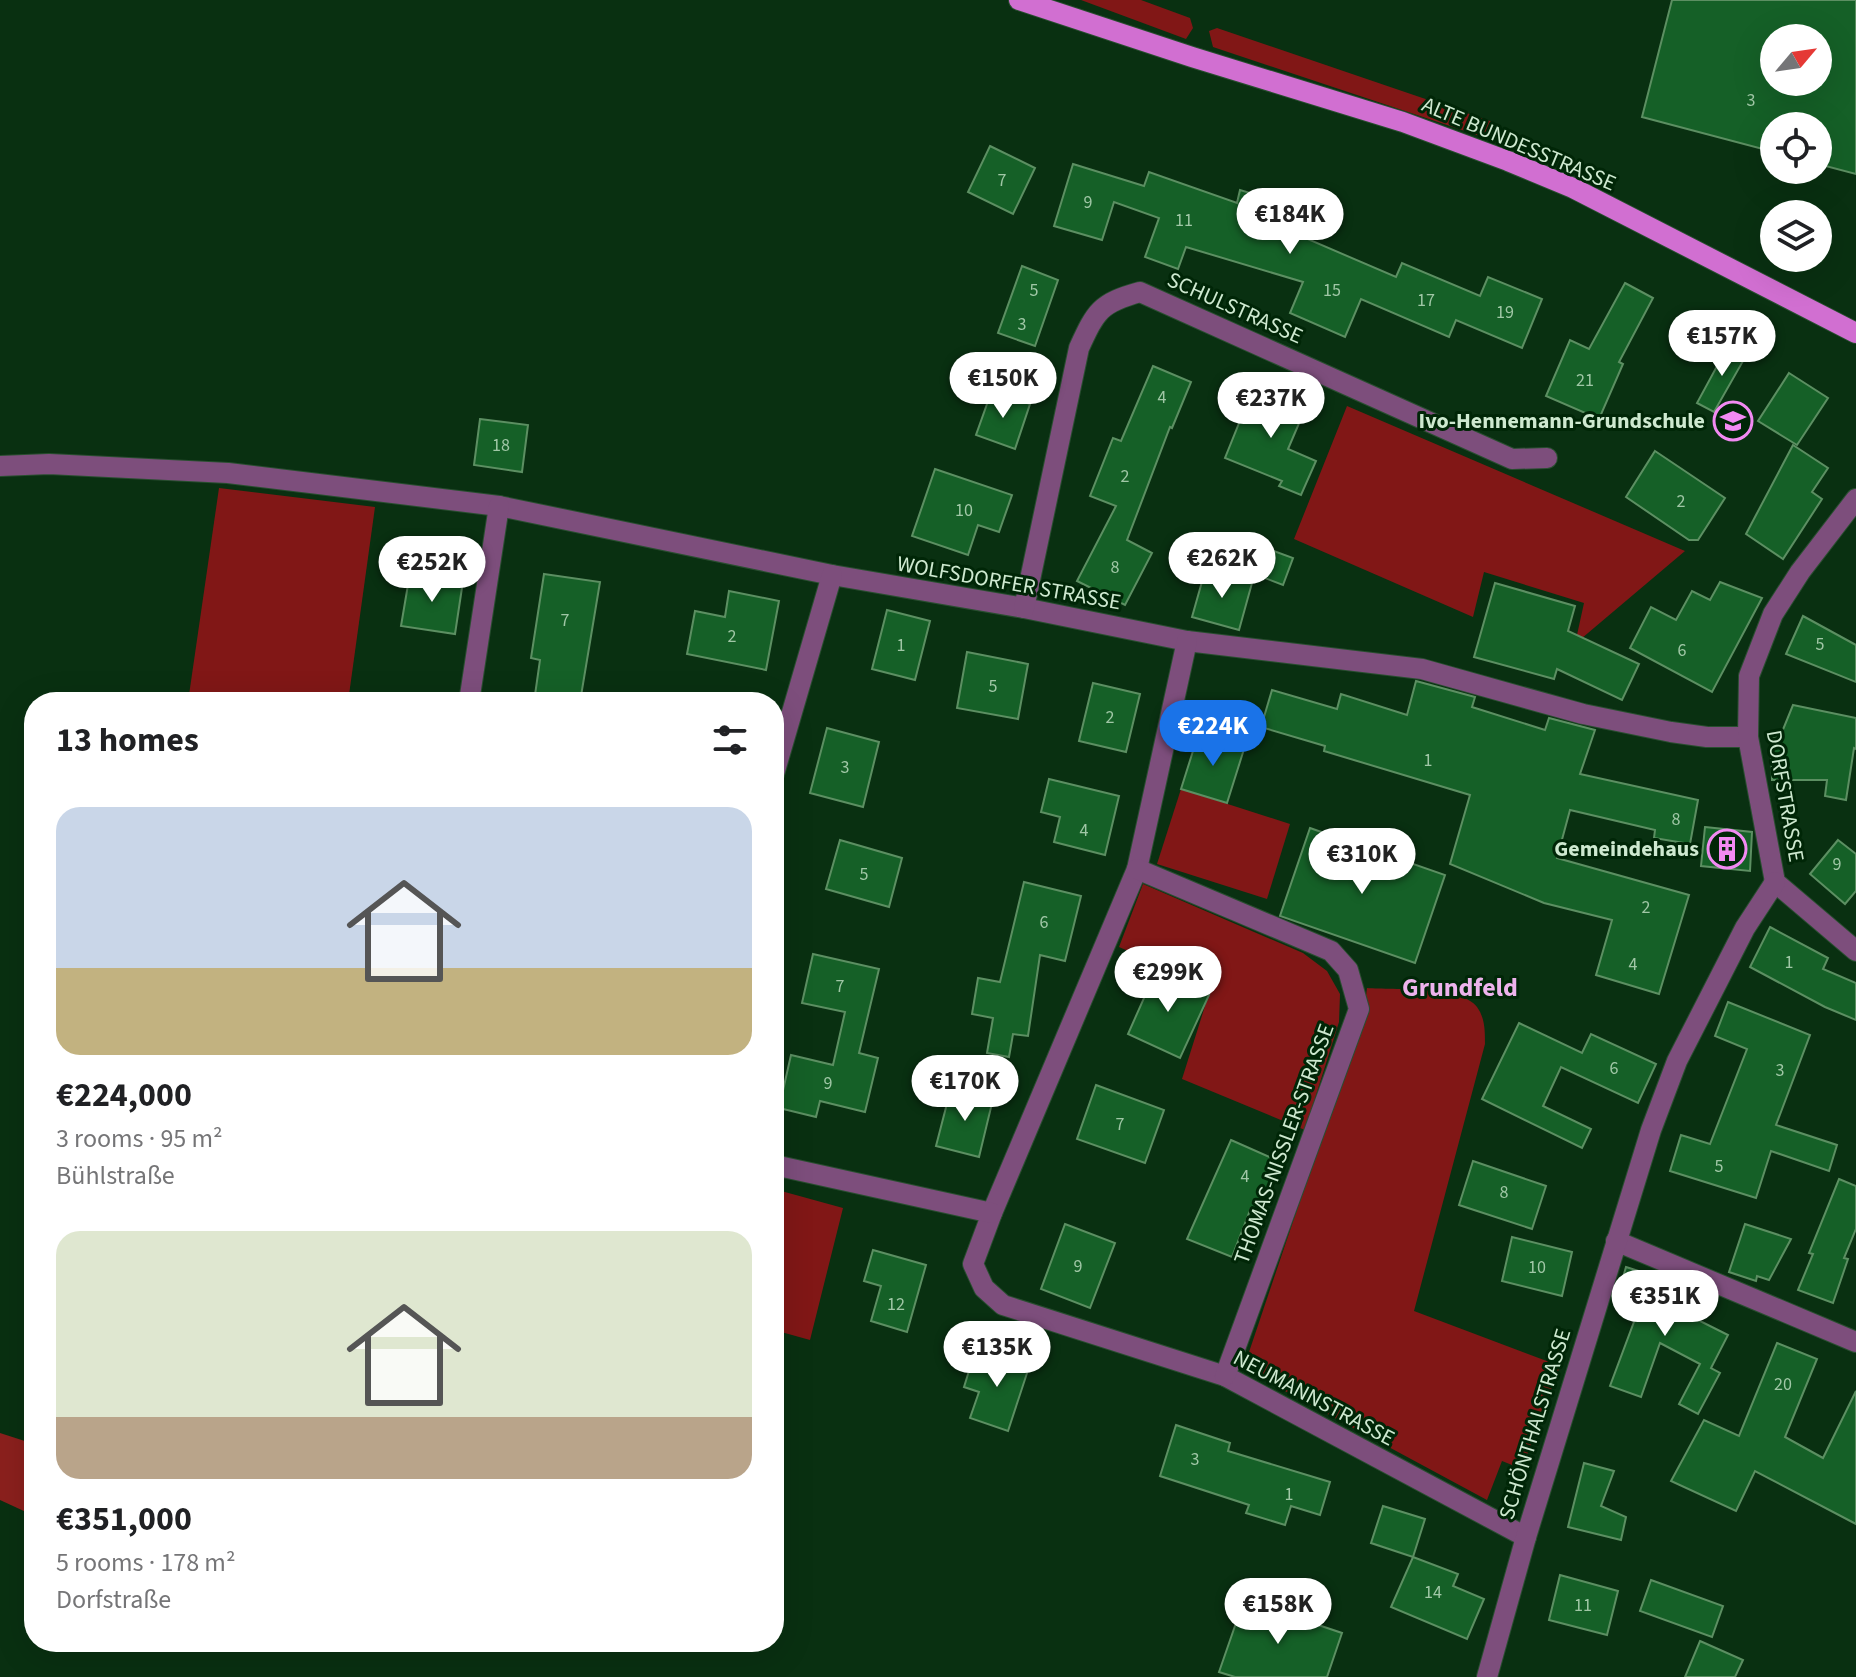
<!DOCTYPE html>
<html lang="en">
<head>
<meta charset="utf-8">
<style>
  body { margin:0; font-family:"Source Sans 3",sans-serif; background:#f6f6f6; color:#202124; height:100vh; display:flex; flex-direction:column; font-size:30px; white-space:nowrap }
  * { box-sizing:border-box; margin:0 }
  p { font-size:26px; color:#757577 }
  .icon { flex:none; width:44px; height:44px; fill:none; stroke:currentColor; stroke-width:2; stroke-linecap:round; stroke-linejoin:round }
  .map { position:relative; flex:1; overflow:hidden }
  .side { position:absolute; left:24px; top:692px; width:760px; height:960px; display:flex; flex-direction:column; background:#fff; border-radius:32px; box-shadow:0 8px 32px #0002 }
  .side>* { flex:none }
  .needle { width:52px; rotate:61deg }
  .buttons { position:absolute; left:1760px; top:24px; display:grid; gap:16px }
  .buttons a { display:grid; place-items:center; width:72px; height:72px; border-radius:50%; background:#fff; box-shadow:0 8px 32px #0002; font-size:40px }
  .price { position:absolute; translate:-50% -68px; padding:0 18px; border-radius:28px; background:#fff; color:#222; font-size:26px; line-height:52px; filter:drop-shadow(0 2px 4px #0008) }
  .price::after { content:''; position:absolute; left:50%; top:48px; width:24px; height:18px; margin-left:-12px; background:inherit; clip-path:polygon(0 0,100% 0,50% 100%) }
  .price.current { background:#1a73e8; color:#fff }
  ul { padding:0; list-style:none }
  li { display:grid; align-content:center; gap:16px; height:424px; padding:0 32px }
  li span { display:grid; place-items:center; height:248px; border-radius:24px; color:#555 }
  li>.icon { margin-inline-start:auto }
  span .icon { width:144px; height:144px; fill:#fffc; stroke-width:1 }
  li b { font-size:34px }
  h2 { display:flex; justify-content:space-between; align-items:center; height:96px; padding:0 32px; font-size:34px }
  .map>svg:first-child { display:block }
  .green { fill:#811716 }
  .forest { fill:#8b201d }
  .building { fill:#156027; stroke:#5c8f62; stroke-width:2; fill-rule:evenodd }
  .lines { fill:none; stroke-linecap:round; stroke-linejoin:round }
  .minor-casing { stroke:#294e30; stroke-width:22 }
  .major-casing { stroke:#294e30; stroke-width:22 }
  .minor { stroke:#7d4e7c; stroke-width:20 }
  .major { stroke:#d16fd1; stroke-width:20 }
  .labels { text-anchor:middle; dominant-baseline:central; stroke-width:6; stroke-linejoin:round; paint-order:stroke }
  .number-label { font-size:18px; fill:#a0c7a6 }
  .street-label { font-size:22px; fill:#cee9d0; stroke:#002607 }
  .poi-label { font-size:22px; font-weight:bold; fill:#cee9d0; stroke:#002607; text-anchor:end }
  .quarter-label { font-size:26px; font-weight:bold; fill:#edb3ec; stroke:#002607 }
</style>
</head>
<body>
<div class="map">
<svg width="1856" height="1677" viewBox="0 0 1856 1677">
  <rect width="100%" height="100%" fill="#093011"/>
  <!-- green -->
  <g class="green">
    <polygon points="1081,0 1141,0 1190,18 1193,28 1186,39"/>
    <polygon points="1217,28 1490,121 1509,136 1510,143 1486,138 1213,47 1209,31"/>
    <polygon points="1347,406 1685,551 1575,644 1584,603 1484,572 1473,617 1294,539"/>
    <polygon points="219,488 375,507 348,702 188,702"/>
    <polygon points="1181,789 1290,824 1267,899 1157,864"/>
    <polygon points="1143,884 1303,953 1327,971 1340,994 1339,1022 1305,1130 1182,1079 1211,987 1119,947"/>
    <path d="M1367,988c26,2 95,-2 110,19 8,11 8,24 8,37l-71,267 146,55 -38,103 -20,-8 -15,39 -228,-123 -12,-19 117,-347z"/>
    <polygon points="774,1189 843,1208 810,1340 774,1330"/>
  </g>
  <!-- forest -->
  <polygon class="forest" points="0,1433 34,1444 34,1507 26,1512 0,1500"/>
  <!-- building -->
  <g class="building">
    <path d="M1672,0h184v174l-38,-10v-38h-44v26l-132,-35zM1774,38h44v44h-44z"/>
    <polygon points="990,146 1035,168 1013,214 968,192"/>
    <polygon points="1073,164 1144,186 1149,172 1237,203 1240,190 1297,207 1289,231 1396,277 1402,263 1480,296 1488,277 1542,299 1522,348 1456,320 1449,337 1361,299 1345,337 1290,313 1303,282 1186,247 1178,269 1145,257 1159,218 1114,202 1102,240 1054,226"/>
    <polygon points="1022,266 1058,280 1035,346 998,333"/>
    <polygon points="1625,283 1653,298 1619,362 1623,364 1599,419 1546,396 1570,340 1589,349"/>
    <polygon points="1729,344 1747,354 1714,412 1697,403"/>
    <polygon points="1153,366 1191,382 1172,428 1170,427 1127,540 1152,553 1125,605 1077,581 1116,506 1090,496 1113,438 1121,441"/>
    <polygon points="1789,373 1828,398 1797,445 1758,421"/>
    <polygon points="1254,386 1306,407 1288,449 1316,461 1301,495 1279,486 1282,481 1225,458"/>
    <polygon points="992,390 1030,404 1015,449 976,435"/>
    <polygon points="480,419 528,425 522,472 474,465"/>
    <polygon points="1793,445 1828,468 1812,492 1822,499 1783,559 1746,534"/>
    <polygon points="1655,451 1725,498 1698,540 1689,540 1626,497"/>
    <polygon points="935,469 1012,495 999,532 978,525 968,555 912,536"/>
    <polygon points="1249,542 1293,558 1283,585 1239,568"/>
    <polygon points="1205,571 1252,583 1239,630 1192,617"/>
    <polygon points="410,573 463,581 455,634 401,626"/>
    <polygon points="544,574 600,582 580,702 534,702 540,660 531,658"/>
    <polygon points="1720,582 1762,598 1712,692 1630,648 1651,607 1676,620 1692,591 1710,600"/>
    <polygon points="1495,583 1575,606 1568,631 1639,664 1622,700 1557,669 1554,679 1474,657"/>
    <polygon points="729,591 779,601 766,670 687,654 695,611 725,617"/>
    <polygon points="887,610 930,621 915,680 872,669"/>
    <polygon points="1803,616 1856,645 1856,682 1786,654"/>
    <polygon points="967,652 1028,664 1018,719 957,708"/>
    <polygon points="1416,681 1475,697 1472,707 1545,730 1549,718 1595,730 1580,774 1698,800 1690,844 1654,838 1655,830 1570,810 1557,858 1689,895 1659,994 1596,975 1612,920 1544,903 1450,864 1470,795 1324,751 1325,746 1261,727 1272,690 1337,709 1341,694 1407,715"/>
    <polygon points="1093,683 1140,694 1126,752 1079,741"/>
    <polygon points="1793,705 1856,718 1856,749 1854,748 1846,800 1825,796 1827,780 1772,780 1771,737 1780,737"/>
    <polygon points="827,728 879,742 863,807 810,793"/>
    <polygon points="1199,732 1245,746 1227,803 1181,789"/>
    <polygon points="1049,779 1119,796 1105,855 1054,842 1060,817 1041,812"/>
    <polygon points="1705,827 1752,832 1750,871 1701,866"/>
    <polygon points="1310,828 1445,875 1415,963 1280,916"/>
    <polygon points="840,840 902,858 889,907 826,889"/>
    <polygon points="1838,840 1856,854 1856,891 1845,904 1810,874"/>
    <polygon points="1024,882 1081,896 1065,961 1040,955 1028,1036 1013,1034 1009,1057 987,1053 993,1018 972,1014 978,978 1000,982"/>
    <polygon points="1770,927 1828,958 1823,969 1856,983 1856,1020 1825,1007 1750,967"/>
    <polygon points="813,954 879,969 859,1053 878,1058 865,1112 820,1101 816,1117 779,1108 791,1055 833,1065 845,1012 802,1003"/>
    <polygon points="1156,971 1209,995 1180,1058 1128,1034"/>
    <polygon points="1728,1002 1810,1035 1776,1125 1837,1145 1829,1171 1771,1151 1756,1198 1670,1171 1681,1135 1710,1144 1747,1049 1715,1036"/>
    <polygon points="1519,1023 1582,1053 1591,1034 1656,1064 1638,1103 1561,1067 1543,1106 1591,1129 1582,1148 1482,1099"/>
    <polygon points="1096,1085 1164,1110 1145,1163 1077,1139"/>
    <polygon points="951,1088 993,1099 979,1157 936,1146"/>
    <polygon points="1231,1140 1281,1162 1259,1212 1251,1208 1232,1257 1187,1239"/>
    <polygon points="1473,1161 1546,1186 1532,1229 1459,1205"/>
    <polygon points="1839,1179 1856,1186 1856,1229 1844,1258 1848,1259 1833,1303 1798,1290 1813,1254 1809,1253"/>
    <polygon points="1065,1224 1115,1243 1090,1308 1041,1289"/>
    <polygon points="1745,1224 1791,1239 1769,1280 1757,1276 1756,1281 1729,1272"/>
    <polygon points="1512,1237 1572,1252 1562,1296 1502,1281"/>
    <polygon points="873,1250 926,1265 907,1332 871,1321 881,1286 864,1281"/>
    <polygon points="1626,1267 1683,1285 1676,1309 1728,1335 1711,1368 1720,1373 1698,1414 1679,1404 1700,1364 1660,1343 1641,1397 1610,1386 1641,1303 1618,1295"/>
    <polygon points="1777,1343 1817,1359 1785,1437 1823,1458 1856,1391 1856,1524 1755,1471 1736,1511 1671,1481 1704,1420 1739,1436"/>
    <polygon points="995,1352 1030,1364 1008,1431 970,1418 979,1392 964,1387 973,1358 990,1364"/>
    <polygon points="1176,1425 1230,1443 1228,1451 1330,1482 1320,1515 1291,1506 1285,1525 1246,1513 1249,1505 1160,1476"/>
    <polygon points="1584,1463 1614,1471 1601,1506 1626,1517 1621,1540 1568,1527"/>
    <polygon points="1383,1506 1425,1519 1413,1557 1371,1543"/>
    <polygon points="1413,1557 1458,1574 1453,1586 1484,1599 1467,1639 1391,1607"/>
    <polygon points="1560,1575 1618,1591 1607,1635 1549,1620"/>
    <polygon points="1651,1580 1723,1606 1712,1637 1640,1611"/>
    <polygon points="1244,1600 1342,1633 1327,1677 1235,1677 1219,1672"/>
    <polygon points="1700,1641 1743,1660 1735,1677 1685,1677"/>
  </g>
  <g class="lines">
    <defs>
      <g id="minor">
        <polyline points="0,466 49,464 228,473 499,506 832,575 1024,608 1187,641 1422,669 1583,714 1671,732 1707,737 1748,737"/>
        <polyline points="1856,499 1800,572 1773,614 1749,676 1748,737 1775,882 1856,951"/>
        <path d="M1024,608l55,-260c17,-37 21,-45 61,-56l372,167 35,-1"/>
        <polyline points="1187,641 1137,869 992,1213 973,1264 984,1288 1003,1305 1225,1376 1526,1537"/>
        <polyline points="469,702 499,506"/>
        <polyline points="774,774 832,575"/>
        <polyline points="1137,869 1331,951 1348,970 1359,1009 1225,1376"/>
        <polyline points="774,1165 992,1213"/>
        <polyline points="1616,1241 1856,1342"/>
        <polyline points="1487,1677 1526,1537 1651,1130 1677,1061 1745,928 1775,882"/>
      </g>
      <polyline id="major" points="1019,0 1192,57 1403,122 1508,161 1573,188 1856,333"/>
    </defs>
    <!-- minor casing -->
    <use href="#minor" class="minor-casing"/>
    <!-- major casing -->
    <use href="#major" class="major-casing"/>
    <!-- minor -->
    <use href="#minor" class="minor"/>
    <!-- major -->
    <use href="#major" class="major"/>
  </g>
  <!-- icons -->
  <defs>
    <symbol id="school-ring" viewBox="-11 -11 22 22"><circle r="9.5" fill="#002607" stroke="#f28af2" stroke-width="1.5"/><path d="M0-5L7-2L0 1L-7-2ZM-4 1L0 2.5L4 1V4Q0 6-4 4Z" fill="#f28af2"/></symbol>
    <symbol id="building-ring" viewBox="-11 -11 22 22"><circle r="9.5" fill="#002607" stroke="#f28af2" stroke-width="1.5"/><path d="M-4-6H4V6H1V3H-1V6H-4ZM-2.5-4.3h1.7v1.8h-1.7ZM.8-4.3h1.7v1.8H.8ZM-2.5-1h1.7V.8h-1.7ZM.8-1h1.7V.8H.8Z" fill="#f28af2"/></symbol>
  </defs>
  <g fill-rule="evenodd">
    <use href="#school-ring" x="1711" y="399" width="44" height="44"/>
    <use href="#building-ring" x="1705" y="827" width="44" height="44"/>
  </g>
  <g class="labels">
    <!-- number labels -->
    <g class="number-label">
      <text x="1751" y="100">3</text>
      <text x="1002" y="180">7</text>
      <text x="1088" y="202">9</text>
      <text x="1184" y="220">11</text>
      <text x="1034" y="290">5</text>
      <text x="1332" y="290">15</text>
      <text x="1426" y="300">17</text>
      <text x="1505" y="312">19</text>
      <text x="1022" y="324">3</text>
      <text x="1585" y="380">21</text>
      <text x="1162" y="397">4</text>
      <text x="501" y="445">18</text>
      <text x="1125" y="476">2</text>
      <text x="1681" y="501">2</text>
      <text x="964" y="510">10</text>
      <text x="1115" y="567">8</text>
      <text x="565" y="620">7</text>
      <text x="732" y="636">2</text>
      <text x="1820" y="644">5</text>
      <text x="901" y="645">1</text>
      <text x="1682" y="650">6</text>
      <text x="993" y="686">5</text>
      <text x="1110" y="717">2</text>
      <text x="1428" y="760">1</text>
      <text x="845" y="767">3</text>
      <text x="1676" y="819">8</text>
      <text x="1084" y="830">4</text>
      <text x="1837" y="864">9</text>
      <text x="864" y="874">5</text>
      <text x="1646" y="907">2</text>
      <text x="1044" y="922">6</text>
      <text x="1789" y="962">1</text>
      <text x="1633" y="964">4</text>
      <text x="840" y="986">7</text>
      <text x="1614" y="1068">6</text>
      <text x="1780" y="1070">3</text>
      <text x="828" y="1083">9</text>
      <text x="1120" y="1124">7</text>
      <text x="1719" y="1166">5</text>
      <text x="1245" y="1176">4</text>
      <text x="1504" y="1192">8</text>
      <text x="1078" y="1266">9</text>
      <text x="1537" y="1267">10</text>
      <text x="896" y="1304">12</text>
      <text x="1783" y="1384">20</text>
      <text x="1195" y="1459">3</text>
      <text x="1289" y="1494">1</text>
      <text x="1433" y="1592">14</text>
      <text x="1583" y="1605">11</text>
    </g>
    <!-- street labels -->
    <g class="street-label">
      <text transform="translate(1519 144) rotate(23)">ALTE BUNDESSTRASSE</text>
      <text transform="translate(1235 308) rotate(24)">SCHULSTRASSE</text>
      <text transform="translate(1009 583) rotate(10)">WOLFSDORFER STRASSE</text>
      <text transform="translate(1785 796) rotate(80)">DORFSTRASSE</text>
      <text transform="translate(1284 1144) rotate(-70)">THOMAS-NISSLER-STRASSE</text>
      <text transform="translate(1314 1398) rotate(28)">NEUMANNSTRASSE</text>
      <text transform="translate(1535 1424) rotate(-73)">SCHÖNTHALSTRASSE</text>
    </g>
    <!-- poi labels -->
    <g class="poi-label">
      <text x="1705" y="421">Ivo-Hennemann-Grundschule</text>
      <text x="1699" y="849">Gemeindehaus</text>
    </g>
    <!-- quarter labels -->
    <g class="quarter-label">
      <text x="1460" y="987">Grundfeld</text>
    </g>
  </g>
</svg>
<div class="buttons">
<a><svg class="needle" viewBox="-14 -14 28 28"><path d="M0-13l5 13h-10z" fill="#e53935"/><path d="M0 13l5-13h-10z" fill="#757577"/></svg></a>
<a><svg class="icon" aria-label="locate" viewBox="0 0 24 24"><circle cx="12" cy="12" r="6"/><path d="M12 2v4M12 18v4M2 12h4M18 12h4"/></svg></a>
<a><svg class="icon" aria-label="layers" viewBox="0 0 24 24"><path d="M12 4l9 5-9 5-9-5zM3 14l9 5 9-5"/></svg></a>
</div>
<b class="price" style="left:1290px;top:256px">€184K</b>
<b class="price" style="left:1722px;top:378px">€157K</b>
<b class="price" style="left:1003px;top:420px">€150K</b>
<b class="price" style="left:1271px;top:440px">€237K</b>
<b class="price" style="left:1222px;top:600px">€262K</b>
<b class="price" style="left:432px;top:604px">€252K</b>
<b class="price current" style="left:1213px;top:768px">€224K</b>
<b class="price" style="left:1362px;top:896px">€310K</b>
<b class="price" style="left:1168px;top:1014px">€299K</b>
<b class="price" style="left:965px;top:1123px">€170K</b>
<b class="price" style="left:1665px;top:1338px">€351K</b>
<b class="price" style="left:997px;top:1389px">€135K</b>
<b class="price" style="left:1278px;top:1646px">€158K</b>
<section class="side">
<h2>13 homes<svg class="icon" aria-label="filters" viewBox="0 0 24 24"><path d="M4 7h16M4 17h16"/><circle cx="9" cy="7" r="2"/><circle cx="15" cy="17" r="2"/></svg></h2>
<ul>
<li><span style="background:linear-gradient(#c9d6e8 65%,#c2b280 0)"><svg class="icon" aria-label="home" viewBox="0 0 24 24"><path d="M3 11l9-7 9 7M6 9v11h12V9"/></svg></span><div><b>€224,000</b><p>3 rooms · 95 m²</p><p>Bühlstraße</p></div></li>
<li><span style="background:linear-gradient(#dfe7d0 75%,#b9a48a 0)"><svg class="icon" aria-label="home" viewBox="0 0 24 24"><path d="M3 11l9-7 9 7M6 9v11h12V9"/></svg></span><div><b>€351,000</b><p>5 rooms · 178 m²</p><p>Dorfstraße</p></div></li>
</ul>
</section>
</div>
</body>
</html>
